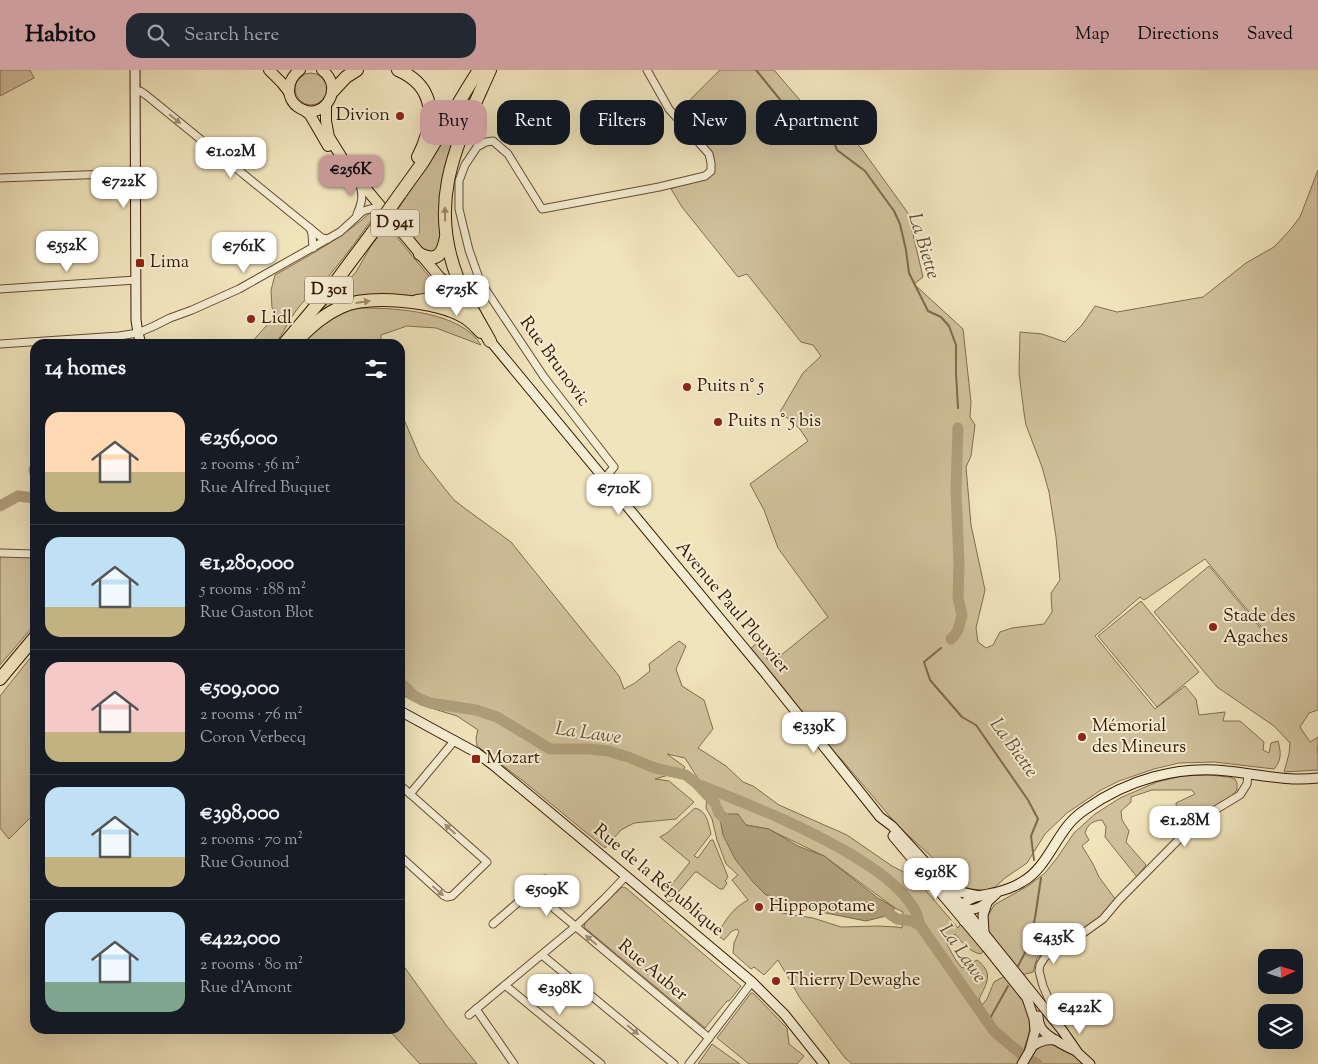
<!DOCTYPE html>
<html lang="en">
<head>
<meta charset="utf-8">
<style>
  body { margin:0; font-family:"Sorts Mill Goudy",serif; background:#242831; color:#f1f3f6; height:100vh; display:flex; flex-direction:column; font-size:19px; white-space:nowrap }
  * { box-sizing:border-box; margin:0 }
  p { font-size:16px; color:#9ea1a6 }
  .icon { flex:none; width:28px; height:28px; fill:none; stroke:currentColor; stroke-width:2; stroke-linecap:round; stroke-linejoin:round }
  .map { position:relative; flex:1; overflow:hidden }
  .sheet { position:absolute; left:30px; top:269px; width:375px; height:695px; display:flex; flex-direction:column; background:#171b24; border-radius:15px; box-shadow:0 5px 20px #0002 }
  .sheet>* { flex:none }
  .banner { position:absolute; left:420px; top:30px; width:475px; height:45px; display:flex; gap:10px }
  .needle { width:32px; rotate:86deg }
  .buttons { position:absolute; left:1258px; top:879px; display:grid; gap:10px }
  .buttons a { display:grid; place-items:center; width:45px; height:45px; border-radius:10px; background:#171b24; box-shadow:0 5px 20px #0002; font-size:25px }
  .price { position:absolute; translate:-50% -42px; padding:0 11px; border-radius:10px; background:#fff; color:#222; font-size:16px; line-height:32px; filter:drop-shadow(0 1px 2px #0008) }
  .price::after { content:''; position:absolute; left:50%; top:30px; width:15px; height:11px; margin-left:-8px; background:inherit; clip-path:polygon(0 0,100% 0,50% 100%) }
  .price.on { background:#c59692; color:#111 }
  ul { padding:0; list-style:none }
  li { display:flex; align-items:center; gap:15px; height:125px; padding:0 15px }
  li+li { border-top:1px solid #363941 }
  li span { display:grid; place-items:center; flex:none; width:140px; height:100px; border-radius:15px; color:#555 }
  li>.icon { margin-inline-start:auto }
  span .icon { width:60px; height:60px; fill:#fffc; stroke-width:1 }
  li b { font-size:21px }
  h2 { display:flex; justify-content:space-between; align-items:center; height:60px; padding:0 15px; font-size:21px }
  .chip { padding:0 18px; border-radius:15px; background:#171b24; box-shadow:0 5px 20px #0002; font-size:18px; line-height:45px }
  .chip.on { background:#c59692; color:#111 }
  header { display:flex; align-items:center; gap:30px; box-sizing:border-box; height:70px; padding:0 25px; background:#c59692; color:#111 }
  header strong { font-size:24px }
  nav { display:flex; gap:28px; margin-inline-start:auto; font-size:18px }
  .search { width:350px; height:45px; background:#242831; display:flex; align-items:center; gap:12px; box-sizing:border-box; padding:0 18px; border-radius:15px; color:#9ea1a6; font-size:19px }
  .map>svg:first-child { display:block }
  .green { fill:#d0c19c; stroke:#826d4e; fill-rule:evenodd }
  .water { fill:#b09f7c; stroke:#7f694b }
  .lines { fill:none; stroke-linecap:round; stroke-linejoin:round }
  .stream { stroke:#7f694b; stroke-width:2 }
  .river { stroke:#b09f7c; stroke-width:11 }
  .street-casing { stroke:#644c30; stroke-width:9 }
  .secondary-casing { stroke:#351901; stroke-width:11 }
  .primary-casing { stroke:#351901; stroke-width:12 }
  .highway-casing { stroke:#351901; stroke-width:14 }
  .street { stroke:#f5edd3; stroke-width:7 }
  .secondary { stroke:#f5edd3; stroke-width:9 }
  .primary { stroke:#f0e4bc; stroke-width:10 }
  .highway { stroke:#f0e4bc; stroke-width:12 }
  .highway-bridge-casing { stroke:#351901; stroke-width:14; stroke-linecap:butt }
  .highway-bridge { stroke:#f0e4bc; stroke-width:12 }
  .oneway { fill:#9f8e74 }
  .oneway2 { fill:#9c8968 }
  .poi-dot { fill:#8f2418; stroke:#f5edd3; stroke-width:2 }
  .labels { text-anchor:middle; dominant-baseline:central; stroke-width:4; stroke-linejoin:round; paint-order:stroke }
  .shield { fill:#f5edd3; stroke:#6f5940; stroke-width:1 }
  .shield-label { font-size:16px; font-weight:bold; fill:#351901 }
  .poi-label { font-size:18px; fill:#351901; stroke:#f5edd3; text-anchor:start }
  .street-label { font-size:18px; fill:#351901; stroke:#f5edd3 }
  .water-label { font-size:19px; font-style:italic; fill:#664f32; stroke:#f5edd3 }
</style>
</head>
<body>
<header>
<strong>Habito</strong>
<div class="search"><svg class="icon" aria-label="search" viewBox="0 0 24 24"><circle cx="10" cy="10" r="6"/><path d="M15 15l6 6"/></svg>Search here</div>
<nav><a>Map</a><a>Directions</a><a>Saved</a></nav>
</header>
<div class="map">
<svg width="1318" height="994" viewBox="0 0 1318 994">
  <rect width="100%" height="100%" fill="#f0e4bc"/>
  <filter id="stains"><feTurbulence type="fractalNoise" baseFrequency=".004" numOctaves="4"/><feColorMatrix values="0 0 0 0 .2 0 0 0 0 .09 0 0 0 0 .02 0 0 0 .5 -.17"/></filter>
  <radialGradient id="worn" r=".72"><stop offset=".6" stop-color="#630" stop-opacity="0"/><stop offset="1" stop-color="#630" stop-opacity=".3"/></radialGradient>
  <!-- green -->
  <g class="green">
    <polygon points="0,0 30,0 34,8 0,26"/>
    <path d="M720,0h54l25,29 22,20 2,-10 38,39 47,65 15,64 -9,7 49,45 8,73 -1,15 5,8 -4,31 -5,11 5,58 14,65 -9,38 2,14 8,6 7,-3 7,-13 12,-4 32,-4 8,-12 -1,-19 9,-13 -4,-43 -7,-45 -7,-25 -16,-42 -2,-12 -5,-40 1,-41 22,2 23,8 17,-17 13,-19 22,6 86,-15 43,-34 28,-16 16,-17 10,-13 18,-47v540l-9,3 -9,14 10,15 8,-5v9l-1,1 1,7v16l-34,2 5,-18 1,-11 -16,-17 -57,-39 -63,-75 55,-46 63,76h2l-69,-83 -61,41 -4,-3 -45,39 60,73 30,-23 11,13 3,16 26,-3 -2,9h17l24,21 -1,8 6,3 2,-10 7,-2c3,11 4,19 -4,28l-60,-7 -35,1 -25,6 -35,12 -18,9 -34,23 -22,21 -18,29 -22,15 -11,10 -10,2 -13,-1 -13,-4 -11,-10 -13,-16 -36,-33 -56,-66 -10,-9 -81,-102 3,-4h3l12,16h5l54,-44 -50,-69 -14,-38 -14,-26 58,-43 -9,-13 -19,-16 23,-39 18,-17 -8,-11 -12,-3 -54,-68 -9,3 -56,-70 -11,-18 34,-13 6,-5 -2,-17 -35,-39c16,-14 30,-30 46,-45z"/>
    <circle cx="311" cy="19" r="16"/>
    <polygon points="461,40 461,59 441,163 439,180 427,184 395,144"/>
    <path d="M372,141l3,4c-15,21 -30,42 -47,62 -9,11 -21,19 -30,31 -9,11 -14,25 -23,36h-25l27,-30 -5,-6 -1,-18 4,-15c33,-19 68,-37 97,-64z"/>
    <polygon points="387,155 437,216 437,222 418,227 381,224 356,226 344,230 322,239 356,202 371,176"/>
    <path d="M364,238c34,0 97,4 117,37l-45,-17 -29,-2 -26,9v9h-79l22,-23 29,-12z"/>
    <path d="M400,340l20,47 25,32 9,11 13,10 44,32 108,134 5,13 11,-6 15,-12 -1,-7 30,-23 7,5 -10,23 6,17 22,14 9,29 -15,19 28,18 17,16 10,4 26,19 68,30 45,31 23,12 43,50 4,-6 22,27 -3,5c-12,-2 -19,-12 -26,-20l-8,10 8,15 7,9 15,-8c17,13 10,23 2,39l3,6 5,-6 7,-17 11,-6c20,25 33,38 20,70 -2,7 -4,13 -8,18h-165l-7,-6 -45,-60 -22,-38 -14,15 -10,-8 -3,2 -18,-16 1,-10 5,-11 -2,-3 -5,2 -8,9 -7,-5c9,-16 16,-27 31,-35l-16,-20 6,-5 -12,-11 -9,-24 -5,-21 -6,-11 1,-15 -22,-35 -18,-4 18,13 -5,11 -8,-4 -17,5 14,2 25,21 -18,17 -42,4 -13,7 -16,18 -83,-68 -45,-34 -1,-8 2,-8 -21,-14 -36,-11 -15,-8 -6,-6zM746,755l22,4 56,27 71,52 8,4 -1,16 -5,-1 -19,-1 -37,1 -28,-9 -31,-5 3,-8 -20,-11z"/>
    <polygon points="0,483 35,484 35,554 0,595"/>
    <polygon points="1141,531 1199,602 1157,637 1098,566"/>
    <polygon points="35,582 35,743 9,769 0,758 0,626"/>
    <path d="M1209,705l20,2 6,2 2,4v7l-6,7 -10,5 -15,11 -3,-3c-7,1 -13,2 -16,9l2,6 -4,4c-4,-6 -9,-19 -9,-26l19,-9 -3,-4h-40l-21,7v5l-10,9 1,9 7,11 -3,11 20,23 -9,12 -32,-40 1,-10 -4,-7c-10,1 -14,4 -17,13l4,7 -7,6 11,18 6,13 17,23 -14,17 -22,15 -32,18 -11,8 -4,14 -11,3 -13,-19 -9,-9 -12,-16 -1,-8 1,-7 6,-11 34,-19 17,-13 12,-15 17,-25 21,-19 25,-16 37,-16 25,-6z"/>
    <path d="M695,738c12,3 13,14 16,26l-17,22 4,2 13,-18h2l15,37 -3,4 2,2 -4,6h-3l-23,-17h-2l-25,30 -3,-1 -2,-8 25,-31 -30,-25 7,-4z"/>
    <polygon points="622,817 626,818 741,916 729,931 727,931 705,958 584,857 585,853"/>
    <polygon points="400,891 446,955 477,994 420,994 388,959 400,959"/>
    <polygon points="751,923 753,923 787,958 789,974 804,986 797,994 749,994 717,968"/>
    <path d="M1050,973c13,1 23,12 32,21h-55c7,-12 8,-18 23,-21z"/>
    <polygon points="712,974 740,994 698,994"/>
  </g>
  <!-- water -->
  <polygon class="water" points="719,744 738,744 746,755 769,759 798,776 824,786 878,828 895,838 890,845 866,851 785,835 765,824 753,812 735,789 723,765"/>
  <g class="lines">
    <!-- stream -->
    <g class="stream">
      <polyline points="756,0 791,43"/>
      <polyline points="802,52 832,67 837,80 865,101 894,141 900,154 906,180 909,203 928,241 941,247 949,256 956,275 956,303 958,338"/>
      <polyline points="941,578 924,592 930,610 962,647 976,655 1028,730 1038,749 1031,766 1034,790"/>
      <polyline points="1018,896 1028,877 1035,848 1041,808"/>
      <polyline points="988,952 1008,916"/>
    </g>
    <!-- river -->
    <g class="river">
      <polyline points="35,398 34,400 35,404"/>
      <polyline points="0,436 18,426 35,428"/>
      <polyline points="951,569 955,565 958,560 962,545 958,528 959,493 956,421 958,358"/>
      <polyline points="400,612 414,626 430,633 476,640 497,647 550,679 589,679 608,681 628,687 655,698 686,705 696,713 715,733"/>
      <path d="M700,715c52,21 104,41 152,70 23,14 47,30 61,52 4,5 5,12 7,18"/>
      <polyline points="717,738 719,743 730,754"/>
      <polyline points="878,836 897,849 912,851 920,855 994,961 1021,984 1037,994"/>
    </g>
    <defs>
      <g id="street">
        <polyline points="135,21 140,21 146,25 322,168 328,169"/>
        <polyline points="0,108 136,103"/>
        <path d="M357,144c5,-11 7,-20 2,-31"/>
        <polyline points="310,158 312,164 313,178"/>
        <polyline points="0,219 136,210"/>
        <polyline points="0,274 119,266 138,263 154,256 170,248 192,240 239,219 340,162 363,141 377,137 382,137"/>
        <polyline points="604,409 614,397 544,307 480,211 469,180 459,139 459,111 465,95 477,77 486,72 493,71 508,84 542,139 659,117 705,106 711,101 711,93 709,84 669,39 647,0"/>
        <polyline points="0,483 35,484"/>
        <polyline points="400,715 487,792 452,826 447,827 443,825 400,786"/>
        <polyline points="410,724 455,670"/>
        <polyline points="532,820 709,968"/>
        <polyline points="493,854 545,809"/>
        <polyline points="542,885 674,994"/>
        <polyline points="505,915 601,994"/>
        <polyline points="476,939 514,994"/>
        <polyline points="469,945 575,857 605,828 626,806"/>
        <polyline points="1059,953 1043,916 1039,901 1040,895 1045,887 1082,864 1103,849 1119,830 1197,751 1240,725 1247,714 1248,704"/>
        <polyline points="689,994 752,912"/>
      </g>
      <g id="secondary">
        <polyline points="135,0 136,250 138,263 141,274"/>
        <polyline points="442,210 471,247"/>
        <polyline points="487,267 765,603 880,747 892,756 937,805 1062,960 1078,983 1090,994"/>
        <polyline points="400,641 477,683 493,695 582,769 752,912 785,945 824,994"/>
        <polyline points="893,766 987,878 1027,928 1034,949 1035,961 1030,980"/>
        <polyline points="949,815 960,822 979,826"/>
        <path d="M962,839c17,3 23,-5 34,-15"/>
        <path d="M964,851c-1,-5 -4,-11 -2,-15 6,-10 25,-11 35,-14 8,-2 17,-5 25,-10 22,-12 31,-39 47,-58 5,-6 11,-11 17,-15 41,-29 92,-44 141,-38 30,3 61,11 91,7"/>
        <polyline points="984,862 983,845 987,833"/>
        <path d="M1038,946c0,4 1,8 3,12 7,10 24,18 35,23"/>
        <path d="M1034,975c8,-5 13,-6 22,-5"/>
        <polyline points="1022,994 1032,977"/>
      </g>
      <g id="primary">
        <polyline points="269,0 282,13 289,22"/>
        <path d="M300,0c-7,5 -11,11 -11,20 0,6 3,13 9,17 23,17 49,-18 24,-37"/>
        <polyline points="326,35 326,51 329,67 347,96 442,210"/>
        <polyline points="304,40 310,45 328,76"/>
      </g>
      <g id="highway">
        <path d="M398,0c40,17 37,54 20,87"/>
        <path d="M490,0c-32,72 -64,129 -32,209 8,22 21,42 32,62"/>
        <polyline points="333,21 346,7 357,0"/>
        <polyline points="400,124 423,92 467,19 479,0"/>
        <path d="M420,184c18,9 23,-1 26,-17"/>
        <path d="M417,231c16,-2 26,-3 25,-21"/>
        <polyline points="284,274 331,218 372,163"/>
        <path d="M293,274c16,-15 28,-28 48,-37 29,-13 95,-6 123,10 7,4 12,10 17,15"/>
        <polyline points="0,609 35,567"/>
      </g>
    </defs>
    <!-- street casing -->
    <use href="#street" class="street-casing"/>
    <!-- secondary casing -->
    <use href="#secondary" class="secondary-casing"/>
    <!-- primary casing -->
    <use href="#primary" class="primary-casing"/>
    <!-- highway casing -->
    <use href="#highway" class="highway-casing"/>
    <!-- street -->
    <use href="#street" class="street"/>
    <!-- secondary -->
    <use href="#secondary" class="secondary"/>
    <!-- primary -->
    <use href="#primary" class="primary"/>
    <!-- highway -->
    <use href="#highway" class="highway"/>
    <defs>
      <polyline id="highway-bridge" points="372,163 400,124"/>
    </defs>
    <!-- highway-bridge casing -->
    <use href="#highway-bridge" class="highway-bridge-casing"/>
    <!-- highway-bridge -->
    <use href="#highway-bridge" class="highway-bridge"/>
  </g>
  <!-- one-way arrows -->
  <defs><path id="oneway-solid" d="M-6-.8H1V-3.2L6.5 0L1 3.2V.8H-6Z" transform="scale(1.25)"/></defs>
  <g class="oneway">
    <use href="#oneway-solid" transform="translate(175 49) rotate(39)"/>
    <use href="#oneway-solid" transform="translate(450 759) rotate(-138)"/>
    <use href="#oneway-solid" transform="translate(438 821) rotate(41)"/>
    <use href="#oneway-solid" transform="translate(591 870) rotate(-140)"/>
    <use href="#oneway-solid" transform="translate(633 960) rotate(40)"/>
  </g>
  <g class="oneway2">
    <use href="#oneway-solid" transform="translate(445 144) rotate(-91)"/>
    <use href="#oneway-solid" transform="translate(363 232) rotate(-8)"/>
  </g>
  <!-- markers -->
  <g class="poi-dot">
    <circle cx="400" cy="46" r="5"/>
    <rect x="135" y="188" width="10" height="10" rx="2.5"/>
    <circle cx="251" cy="249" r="5"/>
    <circle cx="687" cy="317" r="5"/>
    <circle cx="718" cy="352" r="5"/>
    <circle cx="1213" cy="557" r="5"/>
    <circle cx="1082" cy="667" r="5"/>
    <rect x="471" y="684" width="10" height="10" rx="2.5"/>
    <circle cx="759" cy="837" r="5"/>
    <circle cx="776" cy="911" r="5"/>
  </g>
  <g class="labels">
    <!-- shield labels -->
    <g class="shield">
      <rect x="371" y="139.5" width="48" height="27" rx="4"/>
      <rect x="305" y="206.5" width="48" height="27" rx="4"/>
    </g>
    <g class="shield-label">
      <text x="395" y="153">D 941</text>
      <text x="329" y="220">D 301</text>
    </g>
    <!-- poi labels -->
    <g class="poi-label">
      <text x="390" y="46" text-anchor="end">Divion</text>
      <text x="150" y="193">Lima</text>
      <text x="261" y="249">Lidl</text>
      <text x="697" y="317">Puits n° 5</text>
      <text x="728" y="352">Puits n° 5 bis</text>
      <text x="1223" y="547">Stade des<tspan x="1223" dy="21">Agaches</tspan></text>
      <text x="1092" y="657">Mémorial<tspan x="1092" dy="21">des Mineurs</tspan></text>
      <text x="486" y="689">Mozart</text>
      <text x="769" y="837">Hippopotame</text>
      <text x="786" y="911">Thierry Dewaghe</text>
    </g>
    <!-- street labels -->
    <g class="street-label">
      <text transform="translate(554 292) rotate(54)">Rue Brunovic</text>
      <text transform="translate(732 538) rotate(50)">Avenue Paul Plouvier</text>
      <text transform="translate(658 811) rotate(40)">Rue de la République</text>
      <text transform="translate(652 901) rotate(40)">Rue Auber</text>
    </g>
    <!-- water labels -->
    <g class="water-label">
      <text transform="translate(923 176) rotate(73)">La Biette</text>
      <text transform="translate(588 664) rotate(8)">La Lawe</text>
      <text transform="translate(1013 678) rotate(54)">La Biette</text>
      <text transform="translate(962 884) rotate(55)">La Lawe</text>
    </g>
  </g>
  <rect width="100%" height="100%" filter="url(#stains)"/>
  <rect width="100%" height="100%" fill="url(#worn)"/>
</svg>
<div class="buttons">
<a><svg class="needle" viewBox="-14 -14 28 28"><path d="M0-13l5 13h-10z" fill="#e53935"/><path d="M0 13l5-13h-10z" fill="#9ea1a6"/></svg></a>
<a><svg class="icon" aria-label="layers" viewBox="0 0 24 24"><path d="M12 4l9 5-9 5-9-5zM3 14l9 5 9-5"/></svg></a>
</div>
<b class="price" style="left:231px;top:109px">€1.02M</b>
<b class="price on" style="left:351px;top:127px">€256K</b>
<b class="price" style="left:124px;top:139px">€722K</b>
<b class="price" style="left:67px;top:203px">€552K</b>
<b class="price" style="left:244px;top:204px">€761K</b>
<b class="price" style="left:457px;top:247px">€725K</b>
<b class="price" style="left:619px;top:446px">€710K</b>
<b class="price" style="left:814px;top:684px">€339K</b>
<b class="price" style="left:1185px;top:778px">€1.28M</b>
<b class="price" style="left:936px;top:830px">€918K</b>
<b class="price" style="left:547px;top:847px">€509K</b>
<b class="price" style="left:1054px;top:895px">€435K</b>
<b class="price" style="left:560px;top:946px">€398K</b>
<b class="price" style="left:1080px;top:965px">€422K</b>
<div class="banner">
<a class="chip on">Buy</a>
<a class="chip">Rent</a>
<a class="chip">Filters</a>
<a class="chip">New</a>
<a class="chip">Apartment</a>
</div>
<section class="sheet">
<h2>14 homes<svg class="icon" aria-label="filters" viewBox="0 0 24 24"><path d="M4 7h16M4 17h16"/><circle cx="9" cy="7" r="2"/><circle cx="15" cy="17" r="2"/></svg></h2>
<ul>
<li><span style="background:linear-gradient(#ffd9b3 60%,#c2b280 0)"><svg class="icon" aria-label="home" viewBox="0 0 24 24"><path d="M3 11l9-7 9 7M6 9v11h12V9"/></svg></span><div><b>€256,000</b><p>2 rooms · 56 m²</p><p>Rue Alfred Buquet</p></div></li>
<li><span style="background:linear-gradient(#bfe0f5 70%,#c2b280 0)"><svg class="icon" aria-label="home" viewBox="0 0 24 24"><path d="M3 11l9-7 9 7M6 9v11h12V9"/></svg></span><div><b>€1,280,000</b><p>5 rooms · 188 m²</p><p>Rue Gaston Blot</p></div></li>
<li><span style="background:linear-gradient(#f6c9c9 70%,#c2b280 0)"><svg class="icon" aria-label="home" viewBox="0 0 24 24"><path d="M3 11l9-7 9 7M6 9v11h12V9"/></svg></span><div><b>€509,000</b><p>2 rooms · 76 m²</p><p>Coron Verbecq</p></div></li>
<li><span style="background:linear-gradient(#bfe0f5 70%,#c2b280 0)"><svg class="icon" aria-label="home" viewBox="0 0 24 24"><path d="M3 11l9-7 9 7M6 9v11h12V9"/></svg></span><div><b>€398,000</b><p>2 rooms · 70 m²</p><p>Rue Gounod</p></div></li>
<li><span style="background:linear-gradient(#bfe0f5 70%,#7fa58c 0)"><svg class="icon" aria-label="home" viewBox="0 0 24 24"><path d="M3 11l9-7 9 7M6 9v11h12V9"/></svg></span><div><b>€422,000</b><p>2 rooms · 80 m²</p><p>Rue d'Amont</p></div></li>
</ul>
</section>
</div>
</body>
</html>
